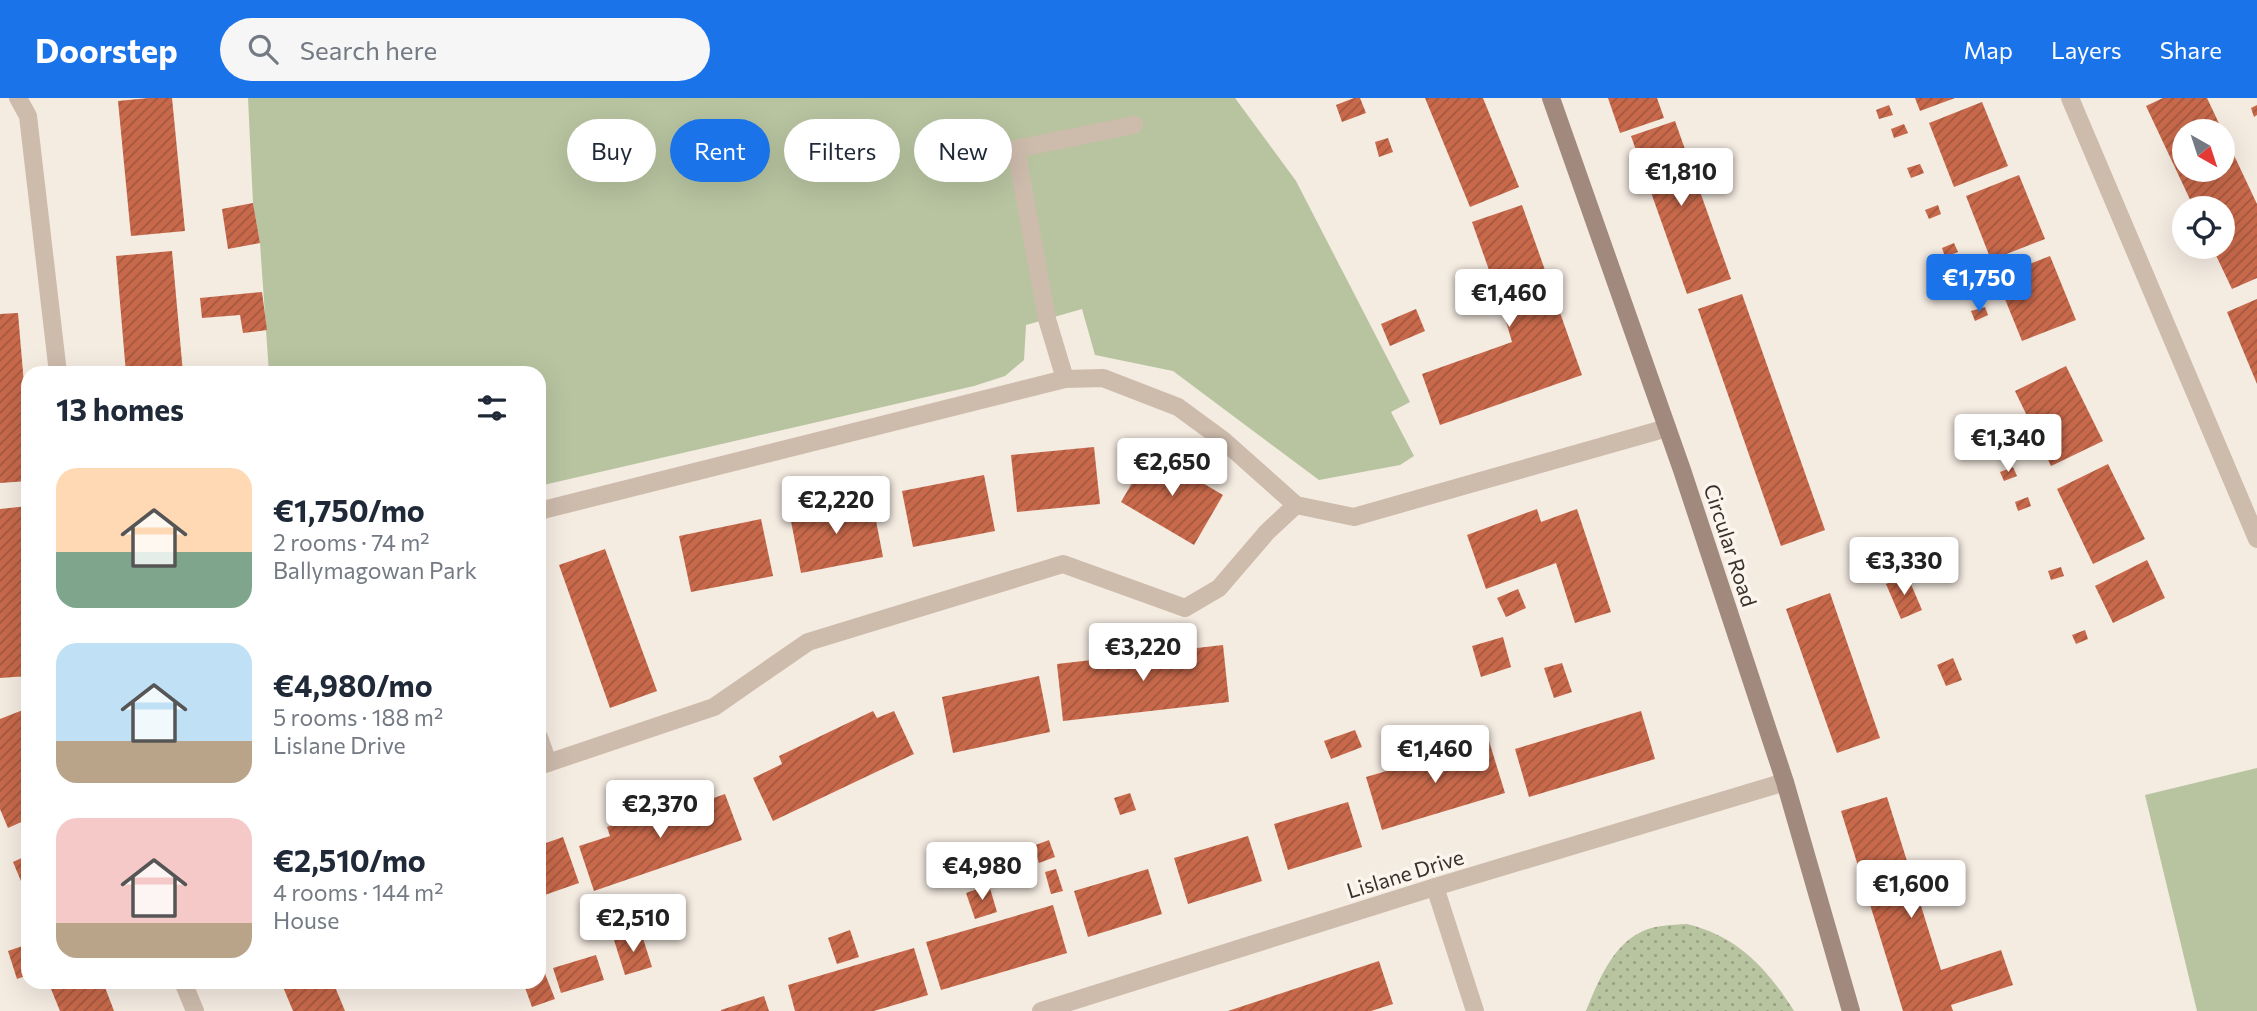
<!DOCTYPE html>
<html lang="en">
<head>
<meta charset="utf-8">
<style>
  body { margin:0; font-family:Commissioner,sans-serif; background:#f6f6f7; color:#1f2937; height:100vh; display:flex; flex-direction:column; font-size:26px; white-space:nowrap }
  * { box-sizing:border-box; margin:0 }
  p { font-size:23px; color:#747a83 }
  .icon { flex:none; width:38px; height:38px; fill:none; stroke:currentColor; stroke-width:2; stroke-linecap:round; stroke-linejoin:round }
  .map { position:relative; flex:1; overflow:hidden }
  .sheet { position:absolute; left:21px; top:268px; width:525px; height:623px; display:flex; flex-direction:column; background:#fff; border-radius:21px; box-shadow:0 7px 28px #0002 }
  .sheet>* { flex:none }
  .guide { position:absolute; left:567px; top:21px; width:665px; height:63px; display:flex; gap:14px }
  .needle { width:46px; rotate:141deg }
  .fabs { position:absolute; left:2172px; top:21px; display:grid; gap:14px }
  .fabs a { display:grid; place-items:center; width:63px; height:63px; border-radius:50%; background:#fff; box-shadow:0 7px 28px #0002; font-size:35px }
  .price { position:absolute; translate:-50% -60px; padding:0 16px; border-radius:7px; background:#fff; color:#222; font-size:23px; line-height:46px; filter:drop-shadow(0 2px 4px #0008) }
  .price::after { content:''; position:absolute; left:50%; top:42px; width:21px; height:16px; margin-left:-10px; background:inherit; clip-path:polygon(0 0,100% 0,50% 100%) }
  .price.current { background:#1a73e8; color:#fff }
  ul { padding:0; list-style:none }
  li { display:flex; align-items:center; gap:21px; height:175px; padding:0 35px }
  li span { display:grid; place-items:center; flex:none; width:196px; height:140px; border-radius:21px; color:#555 }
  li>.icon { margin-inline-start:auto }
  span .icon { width:84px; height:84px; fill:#fffc; stroke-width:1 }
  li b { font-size:30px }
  h2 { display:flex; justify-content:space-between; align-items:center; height:84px; padding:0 35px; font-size:30px }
  .tag { padding:0 24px; border-radius:32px; background:#fff; box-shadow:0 7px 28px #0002; font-size:24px; line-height:63px }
  .tag.current { background:#1a73e8; color:#fff }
  header { display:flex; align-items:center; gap:42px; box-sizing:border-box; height:98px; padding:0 35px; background:#1a73e8; color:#fff }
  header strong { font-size:33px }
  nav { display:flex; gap:38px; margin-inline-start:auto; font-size:24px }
  .search { width:490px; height:63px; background:#f6f6f7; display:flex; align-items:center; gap:18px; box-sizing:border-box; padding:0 24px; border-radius:38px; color:#747a83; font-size:26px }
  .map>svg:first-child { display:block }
  .grass { fill:url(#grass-dots) }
  .pitch { fill:#b8c4a0 }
  .building { fill:url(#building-hatch); fill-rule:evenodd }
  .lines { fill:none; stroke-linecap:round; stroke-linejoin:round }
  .lane { stroke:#cdbbac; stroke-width:18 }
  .street { stroke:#cdbbac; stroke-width:18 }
  .secondary { stroke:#a18a7d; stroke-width:18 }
  .labels { text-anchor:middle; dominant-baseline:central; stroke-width:7; stroke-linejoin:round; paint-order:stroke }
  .street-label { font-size:21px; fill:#3b302b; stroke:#fbf5ee }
</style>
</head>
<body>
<header>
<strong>Doorstep</strong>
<div class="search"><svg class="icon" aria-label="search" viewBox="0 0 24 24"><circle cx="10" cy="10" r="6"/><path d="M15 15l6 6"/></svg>Search here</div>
<nav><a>Map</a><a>Layers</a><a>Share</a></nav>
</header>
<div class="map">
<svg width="2257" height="913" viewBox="0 0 2257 913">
  <defs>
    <pattern id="grass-dots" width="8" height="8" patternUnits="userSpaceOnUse" patternTransform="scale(1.75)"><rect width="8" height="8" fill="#b8c4a0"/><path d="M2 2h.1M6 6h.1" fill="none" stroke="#97a083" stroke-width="1.8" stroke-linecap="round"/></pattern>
    <pattern id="building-hatch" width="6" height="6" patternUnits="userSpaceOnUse" patternTransform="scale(1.75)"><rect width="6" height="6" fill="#c8694b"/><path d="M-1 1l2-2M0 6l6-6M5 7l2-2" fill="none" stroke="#a4573f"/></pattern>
  </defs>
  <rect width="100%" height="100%" fill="#f4ebe1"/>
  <!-- grass -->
  <path class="grass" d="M1687,826c50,12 80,44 107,87h-208c12,-29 26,-66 57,-80 13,-6 29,-6 44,-7z"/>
  <!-- pitch -->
  <g class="pitch">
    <polygon points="248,0 1235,0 1296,83 1410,304 1391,314 1414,358 1400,367 1319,382 1173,273 1095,257 1082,211 1026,227 1024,262 1005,278 974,288 539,388 539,275 269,275 260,145 253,105"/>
    <polygon points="2257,670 2257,913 2197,913 2145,697"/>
  </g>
  <!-- building -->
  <g class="building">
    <polygon points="149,0 172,0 185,133 131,138 118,3"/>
    <polygon points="1354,0 1360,0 1366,15 1342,24 1336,7"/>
    <polygon points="1425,0 1483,0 1519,89 1470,109"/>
    <polygon points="1608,0 1657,0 1664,20 1620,35"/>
    <polygon points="1915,0 1955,0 1920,13"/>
    <path d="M2163,0h44l50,106v74l-25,11 -20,-42h10v-39h-28l-48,-102zM2184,33h38v39h-38z"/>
    <polygon points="1982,4 2008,68 1954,89 1929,25"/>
    <polygon points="1889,7 1893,17 1879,21 1876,12"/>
    <polygon points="2257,7 2257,17 2254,19 2251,10"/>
    <polygon points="1675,23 1731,181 1687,196 1631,38"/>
    <polygon points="1904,26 1908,35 1894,40 1891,31"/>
    <polygon points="1388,40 1393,54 1379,59 1375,44"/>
    <polygon points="1920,66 1924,75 1911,80 1907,70"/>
    <polygon points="2019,77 2045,141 1991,162 1966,98"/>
    <polygon points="253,105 260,145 228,151 222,111"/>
    <polygon points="1522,107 1582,277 1440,327 1422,276 1512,244 1500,203 1472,124"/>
    <polygon points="1938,107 1941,116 1929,121 1925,112"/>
    <polygon points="1954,145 1958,154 1945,159 1942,150"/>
    <polygon points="172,153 183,275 126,275 116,158"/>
    <polygon points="2050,158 2076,222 2022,243 1996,179"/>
    <polygon points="262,194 267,232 243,235 240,217 202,220 200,200"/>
    <polygon points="1742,196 1825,432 1781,448 1698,211"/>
    <polygon points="2257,201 2257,286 2227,214"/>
    <polygon points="1985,209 1988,217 1975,223 1971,213"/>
    <polygon points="1416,211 1425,233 1390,248 1381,226"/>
    <polygon points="18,215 28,334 28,383 0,385 0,216"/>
    <polygon points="2066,268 2103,343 2051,368 2015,293"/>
    <polygon points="1094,349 1100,406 1017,414 1011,357"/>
    <polygon points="1150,354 1223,397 1194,447 1121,404"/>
    <polygon points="2108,366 2145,441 2093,466 2057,391"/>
    <polygon points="2013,369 2017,378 2004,383 2000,374"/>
    <polygon points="984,377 995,433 913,449 902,393"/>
    <polygon points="2028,399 2031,408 2018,413 2015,404"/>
    <polygon points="872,402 883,459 801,475 790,418"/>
    <polygon points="28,408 28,578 0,580 0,411"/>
    <polygon points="1537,411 1541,424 1577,411 1611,514 1575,525 1556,465 1486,491 1467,437"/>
    <polygon points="761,421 773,478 691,494 679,438"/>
    <polygon points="605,451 657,593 610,610 559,467"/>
    <polygon points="2147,462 2165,500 2113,525 2095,488"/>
    <polygon points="2061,469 2064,478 2051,482 2048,473"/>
    <polygon points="1907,477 1922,512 1901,521 1886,486"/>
    <polygon points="1518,491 1526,510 1506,519 1497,500"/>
    <polygon points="1830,495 1880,640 1837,655 1786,511"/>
    <polygon points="2085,532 2088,541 2076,546 2072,537"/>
    <polygon points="1503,539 1511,569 1481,579 1472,548"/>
    <polygon points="1223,547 1229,604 1063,623 1057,566"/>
    <polygon points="1953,560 1962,582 1946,588 1937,567"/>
    <polygon points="1562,565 1572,594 1554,600 1544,570"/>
    <polygon points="1039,578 1050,634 953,655 942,599"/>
    <polygon points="28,610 28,721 8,730 0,711 0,621"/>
    <polygon points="873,613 877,620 894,613 914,656 773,723 753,680 782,666 779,658"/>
    <polygon points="1641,613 1655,661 1529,699 1515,651"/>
    <polygon points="1355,632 1362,649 1331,661 1324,643"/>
    <polygon points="1489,643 1505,695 1382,732 1366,679"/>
    <polygon points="705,694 708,702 725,696 742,742 594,793 579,748 610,738 607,729"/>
    <polygon points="1130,695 1136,712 1120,717 1114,700"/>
    <polygon points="1887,699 1941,872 2001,852 2013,887 1951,907 1953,913 1903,913 1841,713"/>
    <polygon points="1348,704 1362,749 1288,772 1274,726"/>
    <polygon points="543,737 546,745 563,739 579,785 539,799 539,738"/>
    <polygon points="1248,738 1262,783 1188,806 1174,760"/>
    <polygon points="1049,742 1055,759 1039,765 1033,748"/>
    <polygon points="28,757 28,800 13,764"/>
    <polygon points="1056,771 1063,793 1051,796 1045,774"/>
    <polygon points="1148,771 1162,816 1088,839 1074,793"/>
    <polygon points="989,787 997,814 975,821 966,795"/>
    <polygon points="1053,807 1067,855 941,892 926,844"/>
    <polygon points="850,832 859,859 837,866 828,840"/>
    <polygon points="641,834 652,869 625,877 614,842"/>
    <polygon points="28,846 28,877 17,881 8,853"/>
    <polygon points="914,850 928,897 874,913 795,913 788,887"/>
    <polygon points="596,857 604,882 561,895 553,870"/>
    <polygon points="1379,863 1393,906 1371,913 1228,913"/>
    <polygon points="542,868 555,901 532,909 523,884 539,884 539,869"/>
    <polygon points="69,884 103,884 114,913 60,913 51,891"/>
    <polygon points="281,884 333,884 345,913 293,913"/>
    <polygon points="764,898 769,913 721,913 721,912"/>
  </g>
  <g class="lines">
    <!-- lane -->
    <polyline class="lane" points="1065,281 1047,221 1016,51 1134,27"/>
    <!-- street -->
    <g class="street">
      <polyline points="18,0 28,18 58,275"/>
      <polyline points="2070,0 2257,441"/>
      <polyline points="539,413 1065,281 1103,280 1178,309 1223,342 1296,407 1354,419 1667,330"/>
      <polyline points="539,639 548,665"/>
      <polyline points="539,668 714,609 808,544 1063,466 1185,510 1219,490 1267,434 1296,407"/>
      <polyline points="1435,789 1475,913"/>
      <polyline points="183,884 195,913"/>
      <polyline points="1041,913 1435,789 1785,684"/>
    </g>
    <!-- secondary -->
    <polyline class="secondary" points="1551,0 1682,372 1785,684 1851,913"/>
  </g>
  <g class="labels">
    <!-- street labels -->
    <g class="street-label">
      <text transform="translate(1731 447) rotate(72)">Circular Road</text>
      <text transform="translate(1405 775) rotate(-17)">Lislane Drive</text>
    </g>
  </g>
</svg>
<div class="fabs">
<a><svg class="needle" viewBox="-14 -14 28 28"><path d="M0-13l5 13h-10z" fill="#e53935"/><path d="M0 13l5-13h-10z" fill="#747a83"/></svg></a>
<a><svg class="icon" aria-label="locate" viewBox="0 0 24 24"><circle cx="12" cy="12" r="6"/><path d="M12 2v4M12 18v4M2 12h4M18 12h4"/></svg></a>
</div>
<b class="price" style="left:1681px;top:110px">€1,810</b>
<b class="price current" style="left:1979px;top:216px">€1,750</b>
<b class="price" style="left:1509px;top:231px">€1,460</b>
<b class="price" style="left:2008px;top:376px">€1,340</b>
<b class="price" style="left:1172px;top:400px">€2,650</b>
<b class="price" style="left:836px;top:438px">€2,220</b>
<b class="price" style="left:1904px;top:499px">€3,330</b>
<b class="price" style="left:1143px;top:585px">€3,220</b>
<b class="price" style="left:1435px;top:687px">€1,460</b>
<b class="price" style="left:660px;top:742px">€2,370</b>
<b class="price" style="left:982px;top:804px">€4,980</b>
<b class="price" style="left:1911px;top:822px">€1,600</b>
<b class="price" style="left:633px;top:856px">€2,510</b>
<div class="guide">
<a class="tag">Buy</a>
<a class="tag current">Rent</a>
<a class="tag">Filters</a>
<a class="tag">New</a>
</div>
<section class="sheet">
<h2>13 homes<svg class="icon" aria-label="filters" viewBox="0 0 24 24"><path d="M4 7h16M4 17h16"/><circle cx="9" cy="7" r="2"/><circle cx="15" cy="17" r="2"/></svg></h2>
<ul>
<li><span style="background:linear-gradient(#ffd9b3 60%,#7fa58c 0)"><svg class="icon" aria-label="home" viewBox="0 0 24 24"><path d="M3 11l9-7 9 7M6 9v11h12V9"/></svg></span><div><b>€1,750/mo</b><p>2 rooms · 74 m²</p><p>Ballymagowan Park</p></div></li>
<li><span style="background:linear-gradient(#bfe0f5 70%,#b9a48a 0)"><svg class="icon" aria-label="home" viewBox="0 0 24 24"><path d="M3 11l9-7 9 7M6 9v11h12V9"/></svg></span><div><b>€4,980/mo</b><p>5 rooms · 188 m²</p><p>Lislane Drive</p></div></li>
<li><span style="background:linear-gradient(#f6c9c9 75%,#b9a48a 0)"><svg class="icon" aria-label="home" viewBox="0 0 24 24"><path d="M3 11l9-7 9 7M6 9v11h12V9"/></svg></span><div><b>€2,510/mo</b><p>4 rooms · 144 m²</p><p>House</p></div></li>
</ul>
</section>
</div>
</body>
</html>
